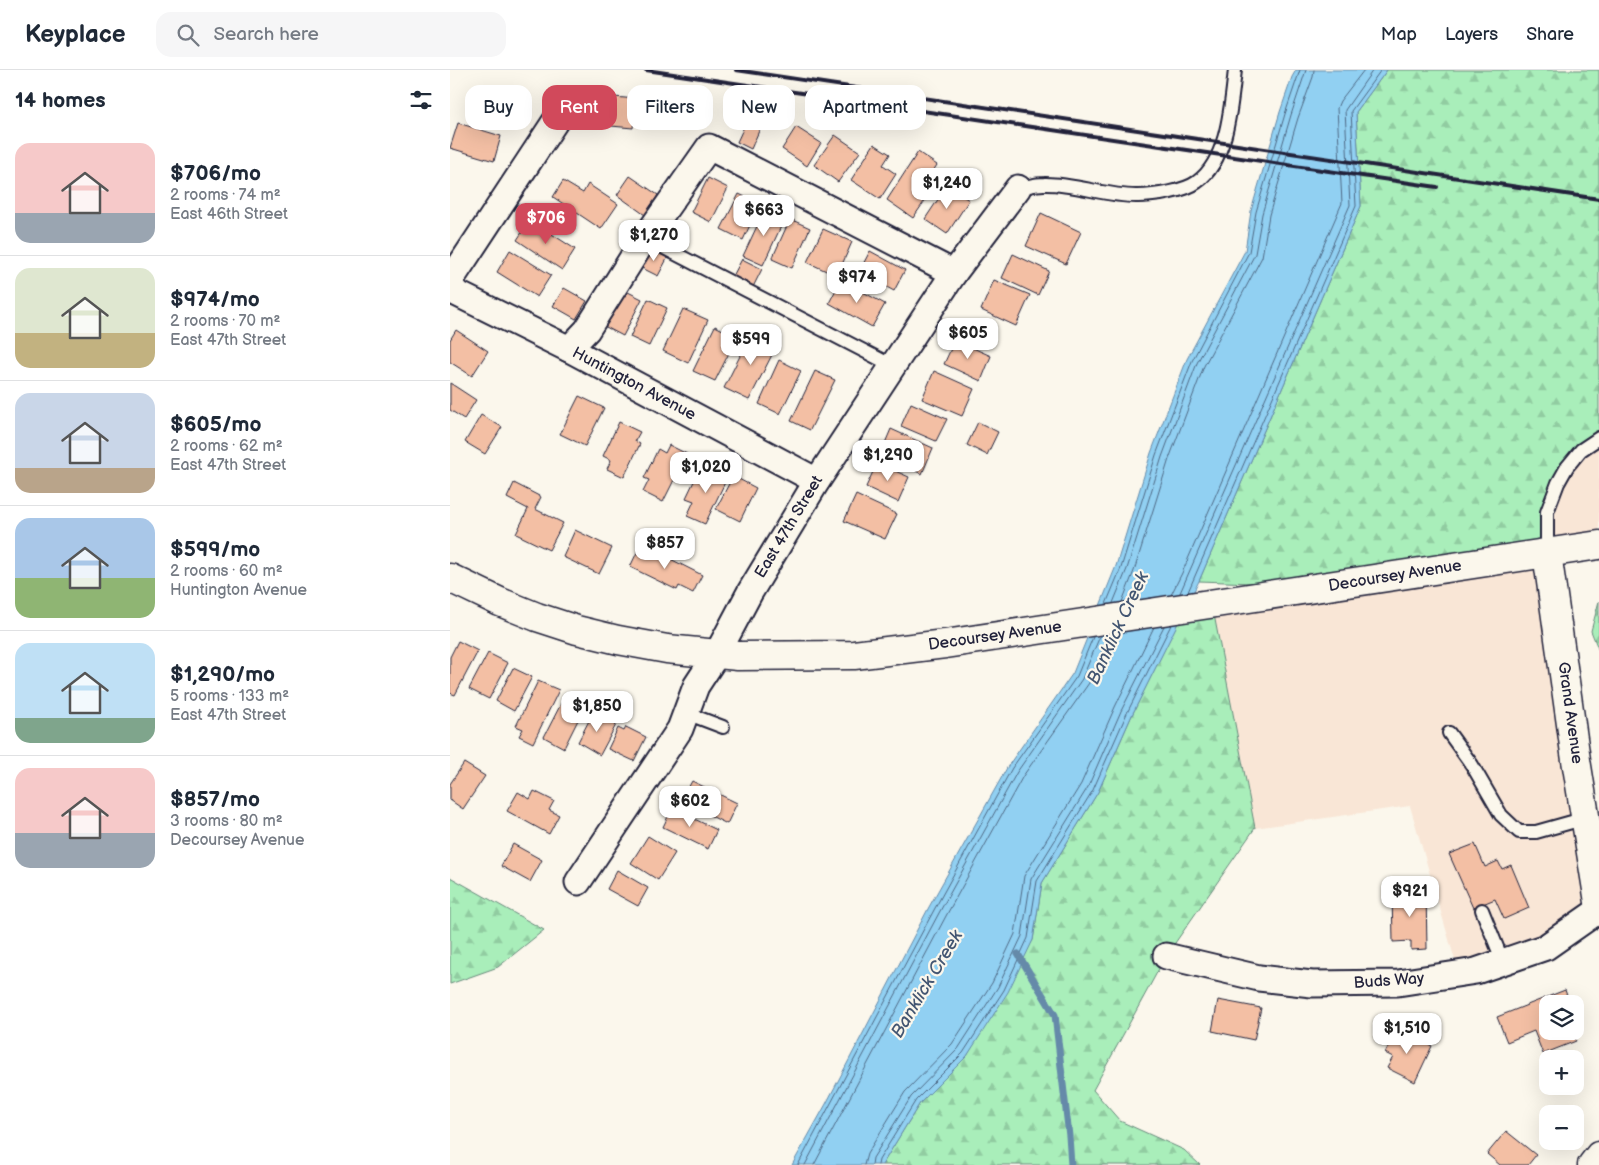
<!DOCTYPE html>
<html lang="en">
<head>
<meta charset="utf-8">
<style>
  body { margin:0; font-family:"Balsamiq Sans",sans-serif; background:#f6f6f7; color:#1f2937; height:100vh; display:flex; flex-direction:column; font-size:19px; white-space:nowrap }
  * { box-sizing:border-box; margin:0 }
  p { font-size:16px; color:#747a83 }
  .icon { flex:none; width:28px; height:28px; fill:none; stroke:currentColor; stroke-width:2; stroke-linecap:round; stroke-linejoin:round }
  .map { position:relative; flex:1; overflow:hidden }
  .drawer { display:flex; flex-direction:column; background:#fff; width:450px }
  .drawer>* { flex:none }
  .hud { position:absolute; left:15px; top:15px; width:475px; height:45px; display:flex; gap:10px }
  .buttons { position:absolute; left:1089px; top:925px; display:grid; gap:10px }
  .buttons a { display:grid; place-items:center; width:45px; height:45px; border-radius:10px; background:#fff; box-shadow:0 5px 20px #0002; font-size:25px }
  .price { position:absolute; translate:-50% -42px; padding:0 11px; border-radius:10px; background:#fff; color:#222; font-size:16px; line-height:32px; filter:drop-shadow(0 1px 2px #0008) }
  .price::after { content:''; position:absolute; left:50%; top:30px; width:15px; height:11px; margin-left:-8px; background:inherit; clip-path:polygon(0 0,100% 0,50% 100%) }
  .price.current { background:#d1495b; color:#fff }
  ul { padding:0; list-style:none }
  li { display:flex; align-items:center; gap:15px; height:125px; padding:0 15px }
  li+li { border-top:1px solid #e0e1e3 }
  li span { display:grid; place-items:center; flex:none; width:140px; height:100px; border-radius:15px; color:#555 }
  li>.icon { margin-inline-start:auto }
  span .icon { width:60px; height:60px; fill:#fffc; stroke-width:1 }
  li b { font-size:21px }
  h2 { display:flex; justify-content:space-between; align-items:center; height:60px; padding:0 15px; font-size:21px }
  .chip { padding:0 18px; border-radius:15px; background:#fff; box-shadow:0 5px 20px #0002; font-size:18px; line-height:45px }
  .chip.current { background:#d1495b; color:#fff }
  header { display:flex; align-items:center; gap:30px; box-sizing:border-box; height:70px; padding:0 25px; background:#fff; border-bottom:1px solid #e0e1e3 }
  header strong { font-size:24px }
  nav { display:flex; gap:28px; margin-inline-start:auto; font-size:18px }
  .search { width:350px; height:45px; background:#f6f6f7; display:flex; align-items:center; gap:12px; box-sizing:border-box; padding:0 18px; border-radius:15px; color:#747a83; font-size:19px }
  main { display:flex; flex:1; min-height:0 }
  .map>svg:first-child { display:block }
  .built { fill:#f9e6d6 }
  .forest { fill:url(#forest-firs); stroke:#66887a }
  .water { fill:#91d0f2; stroke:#658aa9 }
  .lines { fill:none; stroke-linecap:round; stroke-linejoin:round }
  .shore { stroke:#4e6884; stroke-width:1 }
  .stream { stroke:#658aa9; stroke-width:7 }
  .building { fill:#f3bfa4; stroke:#22223b }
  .service-casing { stroke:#22223b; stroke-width:16 }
  .minor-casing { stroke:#22223b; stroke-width:29 }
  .tertiary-casing { stroke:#22223b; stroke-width:31 }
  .secondary-casing { stroke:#22223b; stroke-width:31 }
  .service { stroke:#fbf7ec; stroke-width:12 }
  .minor { stroke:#fbf7ec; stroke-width:25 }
  .tertiary { stroke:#fbf7ec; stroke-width:28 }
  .secondary { stroke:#fbf7ec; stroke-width:28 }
  .rail { stroke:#22223b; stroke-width:4 }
  .labels { text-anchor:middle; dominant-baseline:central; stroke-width:4.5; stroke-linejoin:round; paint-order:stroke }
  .street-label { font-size:16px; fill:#22223b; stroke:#fbf7ec }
  .water-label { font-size:18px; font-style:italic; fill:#435672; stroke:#fbf7ec }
</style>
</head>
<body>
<header>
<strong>Keyplace</strong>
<div class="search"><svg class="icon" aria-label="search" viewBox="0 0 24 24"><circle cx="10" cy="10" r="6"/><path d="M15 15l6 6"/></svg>Search here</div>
<nav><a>Map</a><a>Layers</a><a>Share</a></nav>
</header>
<main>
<section class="drawer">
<h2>14 homes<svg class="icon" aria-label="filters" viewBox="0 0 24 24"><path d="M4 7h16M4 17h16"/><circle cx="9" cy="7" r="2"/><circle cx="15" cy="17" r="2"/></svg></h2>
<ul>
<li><span style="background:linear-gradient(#f6c9c9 70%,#9aa5b1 0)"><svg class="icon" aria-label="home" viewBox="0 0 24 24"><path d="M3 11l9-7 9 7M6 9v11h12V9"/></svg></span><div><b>$706/mo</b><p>2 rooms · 74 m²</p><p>East 46th Street</p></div></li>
<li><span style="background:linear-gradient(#dfe7d0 65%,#c2b280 0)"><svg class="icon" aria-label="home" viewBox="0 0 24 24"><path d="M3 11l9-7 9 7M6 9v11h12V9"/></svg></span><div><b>$974/mo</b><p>2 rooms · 70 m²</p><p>East 47th Street</p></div></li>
<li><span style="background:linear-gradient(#c9d6e8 75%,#b9a48a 0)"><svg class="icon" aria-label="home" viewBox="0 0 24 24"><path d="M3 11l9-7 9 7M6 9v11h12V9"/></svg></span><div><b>$605/mo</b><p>2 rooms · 62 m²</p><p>East 47th Street</p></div></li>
<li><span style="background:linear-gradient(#a9c7e8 60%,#8fb573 0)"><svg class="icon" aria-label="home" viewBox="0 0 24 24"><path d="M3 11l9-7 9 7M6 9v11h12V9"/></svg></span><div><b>$599/mo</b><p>2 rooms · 60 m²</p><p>Huntington Avenue</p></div></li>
<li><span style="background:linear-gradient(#bfe0f5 75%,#7fa58c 0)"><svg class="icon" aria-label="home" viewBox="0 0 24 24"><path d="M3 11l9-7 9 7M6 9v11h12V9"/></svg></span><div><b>$1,290/mo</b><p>5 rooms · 133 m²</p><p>East 47th Street</p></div></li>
<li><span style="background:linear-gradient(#f6c9c9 65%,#9aa5b1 0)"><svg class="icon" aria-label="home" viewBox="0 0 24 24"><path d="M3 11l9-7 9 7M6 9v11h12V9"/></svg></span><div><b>$857/mo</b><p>3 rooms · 80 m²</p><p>Decoursey Avenue</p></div></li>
</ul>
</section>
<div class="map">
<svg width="1149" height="1095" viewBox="0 0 1149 1095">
  <defs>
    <pattern id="forest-firs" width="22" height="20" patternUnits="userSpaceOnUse" patternTransform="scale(1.25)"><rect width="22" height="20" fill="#a9eeba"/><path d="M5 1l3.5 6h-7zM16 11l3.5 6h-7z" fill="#91cca1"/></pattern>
  </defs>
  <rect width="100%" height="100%" fill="#fbf7ec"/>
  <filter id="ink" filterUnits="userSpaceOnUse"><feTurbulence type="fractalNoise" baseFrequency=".02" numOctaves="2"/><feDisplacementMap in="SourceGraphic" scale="10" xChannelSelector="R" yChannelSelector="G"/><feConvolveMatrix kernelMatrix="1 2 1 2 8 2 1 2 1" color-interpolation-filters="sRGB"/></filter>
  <g filter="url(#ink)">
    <!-- built -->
    <polygon class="built" points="1149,368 1149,475 1098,483 1149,840 1009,904 960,736 805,758 762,534 1108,413"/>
    <!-- forest -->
    <g class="forest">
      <polygon points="937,0 1149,0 1149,368 1108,413 1097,483 880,516 749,511 911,136 906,42"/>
      <polygon points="1149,531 1149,581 1141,561"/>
      <polygon points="762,534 805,758 716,886 643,1020 670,1051 734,1080 750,1095 432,1095 470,1033 517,986 583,870 592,813 648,722 682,645 735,538"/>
      <polygon points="0,807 94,860 48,897 0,914"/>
    </g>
    <!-- water -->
    <polygon class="water" points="846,0 937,0 906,42 911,136 749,511 682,645 648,722 592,813 583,870 558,922 517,986 470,1033 432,1095 342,1095 376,1034 479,837 558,696 623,603 666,496 701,383 737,289 795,181 801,141 830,42 842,7"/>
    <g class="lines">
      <!-- shore -->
      <g class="shore">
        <polyline points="738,522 906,136 901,41 931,0"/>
        <polyline points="730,523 900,135 895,40 923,0"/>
        <polyline points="721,525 732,503 892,133 887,38 890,31 914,0"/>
        <polyline points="672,532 684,501 719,389 754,296 812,187 819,145 848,48 863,7 864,0"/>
        <polyline points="663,533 677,499 712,387 747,293 805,184 812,144 841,45 856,0"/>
        <polyline points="656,534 671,498 706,385 742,291 799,182 806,142 835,44 850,0"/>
        <polyline points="348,1095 484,840 562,698 627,606 643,567"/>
        <polyline points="355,1095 489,843 567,702 632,609 650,566"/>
        <polyline points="364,1095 496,846 573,706 639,613 659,564"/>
        <polyline points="414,1095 417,1084 455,1022 502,974 542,913 565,864 574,806 631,714 665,637 704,557"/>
        <polyline points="422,1095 423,1088 461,1027 508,979 548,917 572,866 581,809 638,717 671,641 714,556"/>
        <polyline points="428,1095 429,1090 466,1030 513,983 554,920 578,868 587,811 643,720 677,643 721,555"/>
      </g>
      <!-- stream -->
      <polyline class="stream" points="568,884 605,945 619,1066 621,1095"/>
    </g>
    <!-- building -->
    <g class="building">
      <polygon points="23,25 65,37 59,59 17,47"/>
      <polygon points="153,26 186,29 183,58 150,55"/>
      <polygon points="298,48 312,54 301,79 287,72"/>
      <polygon points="8,53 51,66 44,91 0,78"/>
      <polygon points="346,57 371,73 357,96 332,79"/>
      <polygon points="385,65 410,82 388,112 364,95"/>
      <polygon points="424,74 440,84 433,95 446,104 430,129 401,110"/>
      <polygon points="468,82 487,95 477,110 485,116 463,148 437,130"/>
      <polygon points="180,106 208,125 195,145 167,125"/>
      <polygon points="258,108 278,118 261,152 241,142"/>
      <polygon points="113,111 133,123 138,114 168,134 151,159 103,127"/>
      <polygon points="497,116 519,130 497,164 475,149"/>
      <polygon points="289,124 310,134 293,170 271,159"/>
      <polygon points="315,139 335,148 313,195 293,186"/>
      <polygon points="591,143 631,162 616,194 576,176"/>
      <polygon points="340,149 360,158 342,198 322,189"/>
      <polygon points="80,150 125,179 112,200 67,170"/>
      <polygon points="373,159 402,172 387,206 357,192"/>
      <polygon points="199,178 218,187 208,206 190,197"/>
      <polygon points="60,180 101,205 87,227 47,202"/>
      <polygon points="420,181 455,200 444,221 409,202"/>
      <polygon points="563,184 599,201 588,225 552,208"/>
      <polygon points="292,189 312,199 303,217 282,208"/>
      <polygon points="391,210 435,234 422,257 379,233"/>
      <polygon points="544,210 580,225 566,256 531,240"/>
      <polygon points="114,218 137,231 126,249 103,236"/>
      <polygon points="172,219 192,229 173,266 154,256"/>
      <polygon points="198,229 217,238 199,276 180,267"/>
      <polygon points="233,239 258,250 238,293 213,281"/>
      <polygon points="265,256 287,267 265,311 243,301"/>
      <polygon points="6,260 38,281 22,306 0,292 0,270"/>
      <polygon points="302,262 327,275 299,330 274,318"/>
      <polygon points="505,270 541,286 531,311 494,294"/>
      <polygon points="329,290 351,301 330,344 309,334"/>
      <polygon points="365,301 385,310 360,360 341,351"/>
      <polygon points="484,301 524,319 512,346 472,329"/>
      <polygon points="0,313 26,330 14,349 0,340"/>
      <polygon points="129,326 154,338 135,376 110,364"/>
      <polygon points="461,333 497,349 486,371 451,356"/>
      <polygon points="31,345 52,357 35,384 15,372"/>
      <polygon points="169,352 190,362 185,371 190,374 174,407 157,399 161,390 153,386"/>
      <polygon points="528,352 548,362 537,385 517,375"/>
      <polygon points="441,359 483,378 472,404 430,385"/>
      <polygon points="219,375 237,384 213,432 193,422 199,410 194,408 208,379 215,383"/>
      <polygon points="427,393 459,407 448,432 416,417"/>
      <polygon points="260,395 279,404 255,454 237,446 244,431 236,428 246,407 253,410"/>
      <polygon points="283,406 306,418 290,451 266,439"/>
      <polygon points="64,413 91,427 85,439 113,453 99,480 66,464 78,439 57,428"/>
      <polygon points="406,425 447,444 435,469 394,451"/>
      <polygon points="125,460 162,478 149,504 113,487"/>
      <polygon points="191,474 252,505 243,523 229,516 227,520 180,497"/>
      <polygon points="8,571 28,581 5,625 0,623 0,587"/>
      <polygon points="38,583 58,593 39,629 19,619"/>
      <polygon points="63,598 82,607 64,641 46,631"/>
      <polygon points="88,611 109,620 83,673 69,666 73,659 66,656"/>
      <polygon points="116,624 136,634 114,678 94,667"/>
      <polygon points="144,641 167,653 150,685 128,672"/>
      <polygon points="176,657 196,667 184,691 158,679 168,658 174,661"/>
      <polygon points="14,693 35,706 13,739 0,730 0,714"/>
      <polygon points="242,711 287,733 277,754 231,731"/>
      <polygon points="84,721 104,731 99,740 109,745 99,764 57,741 68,722 80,729"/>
      <polygon points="222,738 267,760 258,779 213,757"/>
      <polygon points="198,766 225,783 208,810 181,793"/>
      <polygon points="63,774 92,790 80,812 51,796"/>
      <polygon points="1025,774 1035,797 1048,791 1052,799 1061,795 1079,838 1054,849 1045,829 1023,838 999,784"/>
      <polygon points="167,800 198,818 188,836 157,819"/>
      <polygon points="976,820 977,879 961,880 961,871 943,872 942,821"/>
      <polygon points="1115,920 1120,934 1098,934 1098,961 1122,961 1126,971 1093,984 1084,961 1057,972 1047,947"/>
      <polygon points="768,930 811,938 804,970 762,961"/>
      <polygon points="947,959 982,976 965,1012 937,998 943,987 935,983"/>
      <polygon points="1056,1061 1086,1085 1078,1095 1050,1095 1037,1084"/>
    </g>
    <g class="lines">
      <defs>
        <g id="service">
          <path d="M568,118c8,-1 17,-4 26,-4 29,-1 65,13 94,12 16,0 47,-5 59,-14 31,-22 34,-77 38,-112"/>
          <polyline points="195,168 443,296"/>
          <polyline points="1097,483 1097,442 1108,413 1117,397 1131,380 1149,368"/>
          <polyline points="236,643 273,657"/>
          <polyline points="999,663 1022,695 1051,745 1069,762 1086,762 1136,748"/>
          <polyline points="1032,840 1053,892"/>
        </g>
        <g id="minor">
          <polyline points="0,211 114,38"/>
          <polyline points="0,220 119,279 367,411"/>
          <polyline points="119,279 137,260 195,168 259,77 504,203"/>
          <polyline points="128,812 230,659 246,616 267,584 300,522 367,411 504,203 568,118"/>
          <polyline points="716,886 809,908 862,914 948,913 1026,901 1096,877 1149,840"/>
        </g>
        <g id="tertiary">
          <polyline points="1097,483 1126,690 1149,832"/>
          <polyline points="1142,1095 1149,1086"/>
        </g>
        <polyline id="secondary" points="0,508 50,532 87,547 127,560 168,570 217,579 288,586 404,585 495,574 1149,475"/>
      </defs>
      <!-- service casing -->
      <use href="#service" class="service-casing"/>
      <!-- minor casing -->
      <use href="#minor" class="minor-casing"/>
      <!-- tertiary casing -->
      <use href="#tertiary" class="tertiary-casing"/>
      <!-- secondary casing -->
      <use href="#secondary" class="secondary-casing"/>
      <!-- service -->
      <use href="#service" class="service"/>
      <!-- minor -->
      <use href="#minor" class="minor"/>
      <!-- tertiary -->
      <use href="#tertiary" class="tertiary"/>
      <!-- secondary -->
      <use href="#secondary" class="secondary"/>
      <!-- rail -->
      <g class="rail">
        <polyline points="196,0 987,117"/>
        <polyline points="286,0 1149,129"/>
      </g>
    </g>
  </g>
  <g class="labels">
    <!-- street labels -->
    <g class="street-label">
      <text transform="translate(184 314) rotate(28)">Huntington Avenue</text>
      <text transform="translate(339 457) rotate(-59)">East 47th Street</text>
      <text transform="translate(945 506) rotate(-9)">Decoursey Avenue</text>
      <text transform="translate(545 566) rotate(-8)">Decoursey Avenue</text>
      <text transform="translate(1120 643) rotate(82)">Grand Avenue</text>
      <text transform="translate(939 911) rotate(-4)">Buds Way</text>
    </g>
    <!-- water labels -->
    <g class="water-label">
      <text transform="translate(668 558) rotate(-65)">Banklick Creek</text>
      <text transform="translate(477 914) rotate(-59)">Banklick Creek</text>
    </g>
  </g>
</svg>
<div class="buttons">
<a><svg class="icon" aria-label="layers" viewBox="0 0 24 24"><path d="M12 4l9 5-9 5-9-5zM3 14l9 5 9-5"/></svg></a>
<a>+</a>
<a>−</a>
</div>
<b class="price" style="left:497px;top:140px">$1,240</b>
<b class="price" style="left:314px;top:167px">$663</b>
<b class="price current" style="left:96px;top:175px">$706</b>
<b class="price" style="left:204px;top:192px">$1,270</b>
<b class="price" style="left:407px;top:234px">$974</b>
<b class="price" style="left:518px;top:290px">$605</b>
<b class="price" style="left:301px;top:296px">$599</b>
<b class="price" style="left:438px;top:412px">$1,290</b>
<b class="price" style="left:256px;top:424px">$1,020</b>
<b class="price" style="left:215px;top:500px">$857</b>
<b class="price" style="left:147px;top:663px">$1,850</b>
<b class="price" style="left:240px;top:758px">$602</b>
<b class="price" style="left:960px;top:848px">$921</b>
<b class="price" style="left:957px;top:985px">$1,510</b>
<div class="hud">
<a class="chip">Buy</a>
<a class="chip current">Rent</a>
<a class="chip">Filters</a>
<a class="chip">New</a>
<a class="chip">Apartment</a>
</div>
</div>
</main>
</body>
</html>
